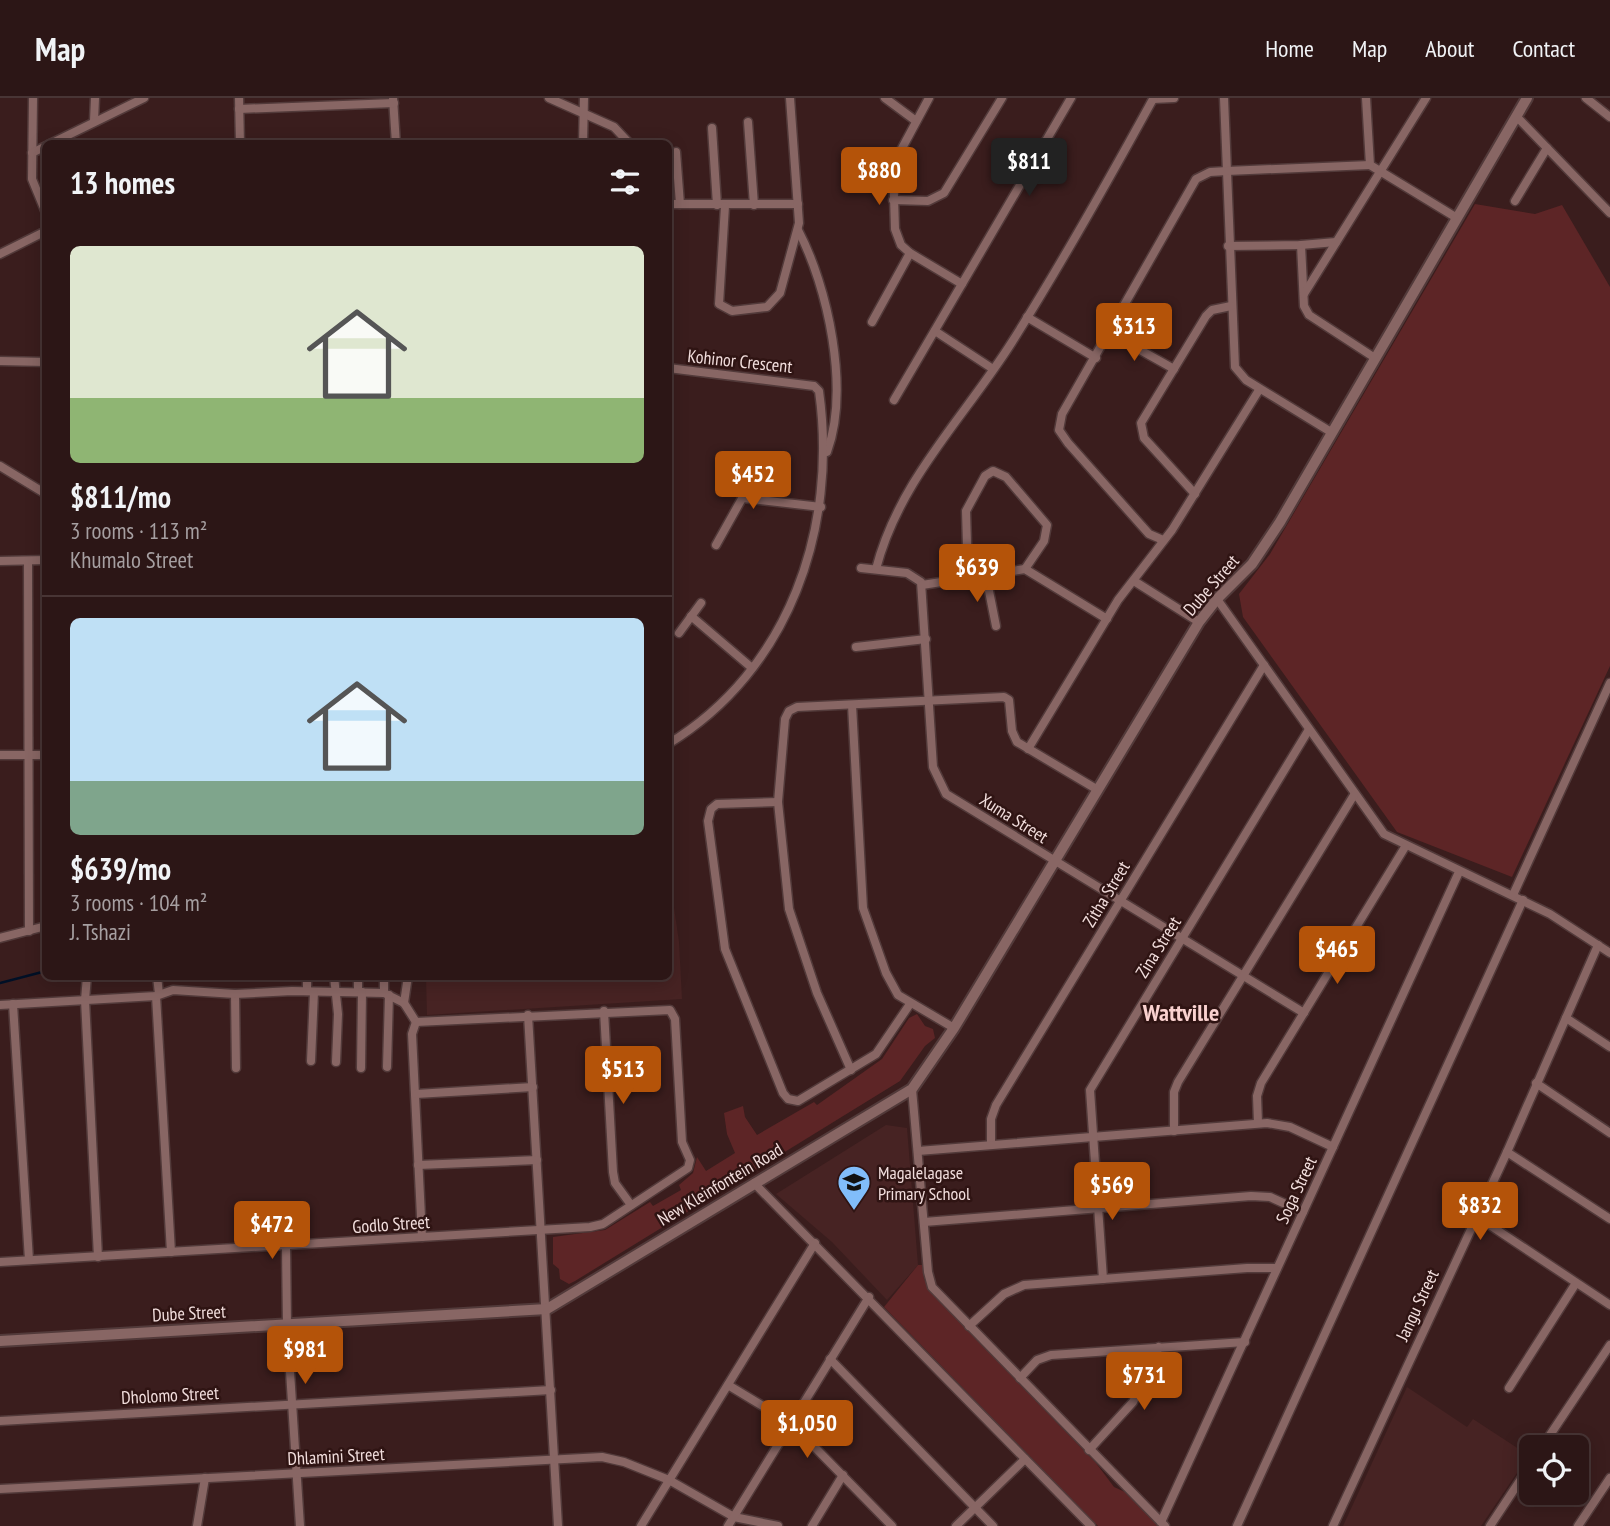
<!DOCTYPE html>
<html lang="en">
<head>
<meta charset="utf-8">
<style>
  body { margin:0; font-family:"PT Sans Narrow",sans-serif; background:#341f1f; color:#f1f3f6; height:100vh; display:flex; flex-direction:column; font-size:26px; white-space:nowrap }
  * { box-sizing:border-box; margin:0 }
  p { font-size:23px; color:#a69fa1 }
  .icon { flex:none; width:38px; height:38px; fill:none; stroke:currentColor; stroke-width:2; stroke-linecap:round; stroke-linejoin:round }
  .map { position:relative; flex:1; overflow:hidden }
  .side { position:absolute; left:42px; top:42px; width:630px; height:840px; display:flex; flex-direction:column; background:#2c1616; border-radius:10px; box-shadow:0 4px 18px #0003,0 0 0 2px #483535 }
  .side>* { flex:none }
  .fabs { position:absolute; left:1519px; top:1337px; display:grid; gap:14px }
  .fabs a { display:grid; place-items:center; width:70px; height:70px; border-radius:10px; background:#2c1616; box-shadow:0 4px 18px #0003,0 0 0 2px #483535; font-size:35px }
  .price { position:absolute; translate:-50% -60px; padding:0 16px; border-radius:7px; background:#b45309; color:#fff; font-size:23px; line-height:46px; filter:drop-shadow(0 2px 4px #0008) }
  .price::after { content:''; position:absolute; left:50%; top:42px; width:21px; height:16px; margin-left:-10px; background:inherit; clip-path:polygon(0 0,100% 0,50% 100%) }
  .price.current { background:#222; color:#fff }
  ul { padding:0; list-style:none }
  li { display:grid; align-content:center; gap:14px; height:371px; padding:0 28px }
  li+li { border-top:2px solid #483535 }
  li span { display:grid; place-items:center; height:217px; border-radius:10px; color:#555 }
  li>.icon { margin-inline-start:auto }
  span .icon { width:126px; height:126px; fill:#fffc; stroke-width:1 }
  li b { font-size:30px }
  h2 { display:flex; justify-content:space-between; align-items:center; height:84px; padding:0 28px; font-size:30px }
  header { display:flex; align-items:center; gap:42px; box-sizing:border-box; height:98px; padding:0 35px; background:#2c1616; border-bottom:2px solid #483535 }
  header strong { font-size:33px }
  nav { display:flex; gap:38px; margin-inline-start:auto; font-size:24px }
  .map>svg:first-child { display:block }
  .built { fill:#472323 }
  .green { fill:#5d2526 }
  .lines { fill:none; stroke-linecap:round; stroke-linejoin:round }
  .stream { stroke:#001026; stroke-width:2.5 }
  .street-casing { stroke:#523a3a; stroke-width:11 }
  .secondary-casing { stroke:#523a3a; stroke-width:14 }
  .street { stroke:#886664; stroke-width:8 }
  .secondary { stroke:#886664; stroke-width:10 }
  .labels { text-anchor:middle; dominant-baseline:central; stroke-width:5; stroke-linejoin:round; paint-order:stroke }
  .street-label { font-size:18px; fill:#f2dedd; stroke:#2f1413 }
  .poi-label { font-size:18px; fill:#f2dedd; stroke:#2f1413; text-anchor:start }
  .district-label { font-size:24px; font-weight:bold; fill:#fad2d0; stroke:#2f1413 }
</style>
</head>
<body>
<header>
<strong>Map</strong>
<nav><a>Home</a><a>Map</a><a>About</a><a>Contact</a></nav>
</header>
<div class="map">
<svg width="1610" height="1428" viewBox="0 0 1610 1428">
  <rect width="100%" height="100%" fill="#3a1d1d"/>
  <!-- built -->
  <g class="built">
    <polygon points="669,775 679,844 682,901 427,917 426,879 668,878"/>
    <polygon points="886,1027 907,1030 918,1167 887,1202 832,1144 776,1096"/>
    <polygon points="1407,1289 1467,1329 1473,1321 1525,1355 1527,1360 1481,1428 1343,1428"/>
  </g>
  <!-- green -->
  <g class="green">
    <polygon points="1475,106 1535,116 1562,107 1610,189 1610,568 1512,779 1397,734 1243,519 1239,496 1270,456"/>
    <polygon points="917,916 925,928 933,931 935,940 925,948 900,983 575,1183 569,1186 560,1181 559,1171 553,1166 553,1139 605,1132 650,1104 653,1108 681,1092 679,1087 693,1075 697,1059 706,1073 735,1055 727,1036 724,1015 743,1008 745,1019 757,1037 814,1004 817,1007 882,961 909,920"/>
    <polygon points="918,1167 923,1167 924,1181 933,1197 1096,1365 1114,1389 1125,1394 1158,1428 1098,1428 884,1209"/>
  </g>
  <g class="lines">
    <!-- stream -->
    <polyline class="stream" points="0,885 46,873"/>
    <defs>
      <g id="street">
        <polyline points="33,0 32,81 46,115"/>
        <polyline points="239,0 240,46"/>
        <polyline points="393,0 396,46"/>
        <polyline points="549,0 614,29 630,46"/>
        <polyline points="885,0 916,23"/>
        <polyline points="929,0 893,67 895,131 901,147 910,155 962,186"/>
        <polyline points="1224,0 1235,269 1246,282 1331,334"/>
        <polyline points="1366,0 1370,67 1457,120"/>
        <polyline points="1586,0 1610,19"/>
        <polyline points="1153,1 1174,0"/>
        <polyline points="239,11 394,5"/>
        <polyline points="1516,18 1610,115"/>
        <polyline points="94,23 95,0"/>
        <polyline points="748,24 754,107"/>
        <polyline points="712,30 717,107"/>
        <polyline points="50,46 144,0"/>
        <polyline points="583,46 584,0"/>
        <polyline points="676,54 680,106"/>
        <polyline points="32,55 46,48"/>
        <polyline points="893,102 928,103 944,95 1002,0"/>
        <polyline points="1515,103 1547,50"/>
        <polyline points="668,106 798,106"/>
        <polyline points="725,108 719,206 732,213 767,209 780,195 799,125 790,0"/>
        <path d="M798,132c30,57 52,159 29,222"/>
        <polyline points="1301,147 1304,208 1309,217 1375,260"/>
        <polyline points="1228,148 1301,147 1336,144"/>
        <polyline points="0,156 46,133"/>
        <polyline points="1304,196 1426,0"/>
        <polyline points="1027,219 1096,260"/>
        <polyline points="872,224 910,155"/>
        <polyline points="935,233 993,271"/>
        <polyline points="1108,234 1174,271"/>
        <polyline points="0,263 46,264"/>
        <path d="M668,270l146,18 5,5c19,136 -29,279 -151,353"/>
        <polyline points="894,302 1071,0"/>
        <polyline points="0,368 46,396"/>
        <polyline points="1195,396 1144,340 1141,325 1206,218 1212,212 1231,208"/>
        <polyline points="743,400 821,409"/>
        <polyline points="1163,442 1149,436 1068,345 1059,332 1062,316 1196,81 1210,74 1227,73 1370,67"/>
        <polyline points="716,447 763,363"/>
        <polyline points="0,463 46,462"/>
        <polyline points="28,463 29,833"/>
        <polyline points="861,470 907,475 921,484 933,669 946,696 1304,915"/>
        <path d="M876,471c23,-89 88,-151 136,-227 50,-79 96,-161 141,-243"/>
        <polyline points="986,478 996,528"/>
        <polyline points="968,480 966,413 985,378 993,373 1006,379 1047,427 1044,443 1025,471"/>
        <polyline points="1134,483 1199,524"/>
        <polyline points="922,487 1025,471 1107,521"/>
        <polyline points="1217,501 1384,736 1550,816 1610,855"/>
        <polyline points="691,518 752,570"/>
        <polyline points="679,535 701,505"/>
        <polyline points="856,549 926,541"/>
        <polyline points="852,607 863,810 886,875 898,897 954,930"/>
        <polyline points="1028,651 1118,502 1172,432 1259,292"/>
        <polyline points="0,657 46,657"/>
        <polyline points="778,704 717,706 711,711 708,723 725,851 783,995 788,1001 798,1003 876,956 910,906"/>
        <polyline points="1513,797 1610,585"/>
        <polyline points="0,840 46,828"/>
        <polyline points="87,878 85,902 98,1159"/>
        <polyline points="157,878 159,896"/>
        <polyline points="334,878 338,916 336,964"/>
        <polyline points="307,893 307,878"/>
        <polyline points="358,893 358,878"/>
        <polyline points="384,895 384,878"/>
        <polyline points="235,896 236,970"/>
        <polyline points="156,898 171,1154"/>
        <polyline points="404,905 408,878"/>
        <polyline points="13,906 29,1162"/>
        <polyline points="0,907 156,898 173,892 235,896 292,893 384,895 404,905 416,924"/>
        <polyline points="604,913 613,1074 615,1085 631,1107"/>
        <polyline points="528,917 558,1428"/>
        <polyline points="1566,920 1610,949"/>
        <polyline points="416,924 412,936 422,1139"/>
        <polyline points="311,963 314,894"/>
        <polyline points="387,969 389,897"/>
        <polyline points="361,970 362,894"/>
        <polyline points="851,972 817,895 789,811 778,704 785,621 789,613 797,609 1004,599 1009,602 1012,633 1017,644 1098,692"/>
        <polyline points="1536,985 1610,1035"/>
        <polyline points="912,991 928,1174 932,1189 1165,1428"/>
        <polyline points="416,996 533,989"/>
        <polyline points="1258,1025 1257,998 1261,985 1405,749"/>
        <polyline points="1174,1033 1174,994 1178,984 1354,697"/>
        <polyline points="991,1045 991,1021 996,1007 1264,567"/>
        <polyline points="918,1053 1267,1025 1290,1029 1333,1049"/>
        <polyline points="1507,1054 1610,1121"/>
        <polyline points="418,1067 537,1062"/>
        <polyline points="754,1085 1091,1428"/>
        <polyline points="1476,1118 1610,1207"/>
        <polyline points="924,1124 1251,1098 1270,1099 1303,1114"/>
        <polyline points="286,1149 287,1227 300,1428"/>
        <polyline points="0,1164 590,1129 603,1126 688,1070 690,1062 682,1044 675,921 670,912 416,924"/>
        <polyline points="1103,1181 1090,992 1308,633"/>
        <polyline points="969,1228 1004,1196 1024,1187 1247,1170 1277,1170"/>
        <polyline points="830,1261 993,1428"/>
        <polyline points="1020,1280 1037,1262 1051,1257 1245,1244"/>
        <polyline points="728,1287 791,1325 892,1428"/>
        <polyline points="1509,1290 1576,1185"/>
        <polyline points="0,1323 551,1292"/>
        <polyline points="1542,1349 1610,1247"/>
        <polyline points="1089,1352 1133,1304 1159,1249"/>
        <polyline points="0,1391 602,1359 624,1364 669,1382 734,1419 778,1428"/>
        <polyline points="1161,1424 1459,774"/>
        <polyline points="197,1428 205,1380"/>
        <polyline points="641,1428 815,1145"/>
        <polyline points="728,1428 869,1199"/>
        <polyline points="812,1428 843,1377"/>
        <polyline points="956,1428 1025,1361"/>
        <polyline points="1237,1428 1523,802"/>
        <polyline points="1333,1428 1507,1054 1598,847"/>
        <polyline points="1490,1428 1531,1366"/>
        <polyline points="1578,1428 1610,1380"/>
      </g>
      <polyline id="secondary" points="0,1243 547,1211 912,991 954,930 1199,524 1217,501 1252,466 1280,424 1527,0"/>
    </defs>
    <!-- street casing -->
    <use href="#street" class="street-casing"/>
    <!-- secondary casing -->
    <use href="#secondary" class="secondary-casing"/>
    <!-- street -->
    <use href="#street" class="street"/>
    <!-- secondary -->
    <use href="#secondary" class="secondary"/>
  </g>
  <!-- icons -->
  <defs>
    <symbol id="school-pin" viewBox="-11 -11 22 30"><path d="M0 17L-7.5 6A9.5 9.5 0 1 1 7.5 6Z" fill="#81bdfa" stroke="#2f1413"/><path d="M0-5L7-2L0 1L-7-2ZM-4 1L0 2.5L4 1V4Q0 6-4 4Z" fill="#111"/></symbol>
  </defs>
  <g fill-rule="evenodd">
    <use href="#school-pin" x="835" y="1065" width="38" height="52"/>
  </g>
  <g class="labels">
    <!-- street labels -->
    <g class="street-label">
      <text transform="translate(740 263) rotate(6)">Kohinor Crescent</text>
      <text transform="translate(1211 487) rotate(-49)">Dube Street</text>
      <text transform="translate(1014 720) rotate(32)">Xuma Street</text>
      <text transform="translate(1106 796) rotate(-59)">Zitha Street</text>
      <text transform="translate(1158 849) rotate(-58)">Zina Street</text>
      <text transform="translate(720 1086) rotate(-31)">New Kleinfontein Road</text>
      <text transform="translate(1296 1092) rotate(-65)">Soga Street</text>
      <text transform="translate(391 1126) rotate(-4)">Godlo Street</text>
      <text transform="translate(1417 1207) rotate(-65)">Jangu Street</text>
      <text transform="translate(189 1215) rotate(-3)">Dube Street</text>
      <text transform="translate(170 1297) rotate(-3)">Dholomo Street</text>
      <text transform="translate(336 1358) rotate(-3)">Dhlamini Street</text>
    </g>
    <!-- poi labels -->
    <g class="poi-label">
      <text x="878" y="1074">Magalelagase<tspan x="878" dy="21">Primary School</tspan></text>
    </g>
    <!-- district labels -->
    <g class="district-label">
      <text x="1181" y="914">Wattville</text>
    </g>
  </g>
</svg>
<div class="fabs">
<a><svg class="icon" aria-label="locate" viewBox="0 0 24 24"><circle cx="12" cy="12" r="6"/><path d="M12 2v4M12 18v4M2 12h4M18 12h4"/></svg></a>
</div>
<b class="price current" style="left:1029px;top:100px">$811</b>
<b class="price" style="left:879px;top:109px">$880</b>
<b class="price" style="left:1134px;top:265px">$313</b>
<b class="price" style="left:753px;top:413px">$452</b>
<b class="price" style="left:977px;top:506px">$639</b>
<b class="price" style="left:1337px;top:888px">$465</b>
<b class="price" style="left:623px;top:1008px">$513</b>
<b class="price" style="left:1112px;top:1124px">$569</b>
<b class="price" style="left:1480px;top:1144px">$832</b>
<b class="price" style="left:272px;top:1163px">$472</b>
<b class="price" style="left:305px;top:1288px">$981</b>
<b class="price" style="left:1144px;top:1314px">$731</b>
<b class="price" style="left:807px;top:1362px">$1,050</b>
<section class="side">
<h2>13 homes<svg class="icon" aria-label="filters" viewBox="0 0 24 24"><path d="M4 7h16M4 17h16"/><circle cx="9" cy="7" r="2"/><circle cx="15" cy="17" r="2"/></svg></h2>
<ul>
<li><span style="background:linear-gradient(#dfe7d0 70%,#8fb573 0)"><svg class="icon" aria-label="home" viewBox="0 0 24 24"><path d="M3 11l9-7 9 7M6 9v11h12V9"/></svg></span><div><b>$811/mo</b><p>3 rooms · 113 m²</p><p>Khumalo Street</p></div></li>
<li><span style="background:linear-gradient(#bfe0f5 75%,#7fa58c 0)"><svg class="icon" aria-label="home" viewBox="0 0 24 24"><path d="M3 11l9-7 9 7M6 9v11h12V9"/></svg></span><div><b>$639/mo</b><p>3 rooms · 104 m²</p><p>J. Tshazi</p></div></li>
</ul>
</section>
</div>
</body>
</html>
